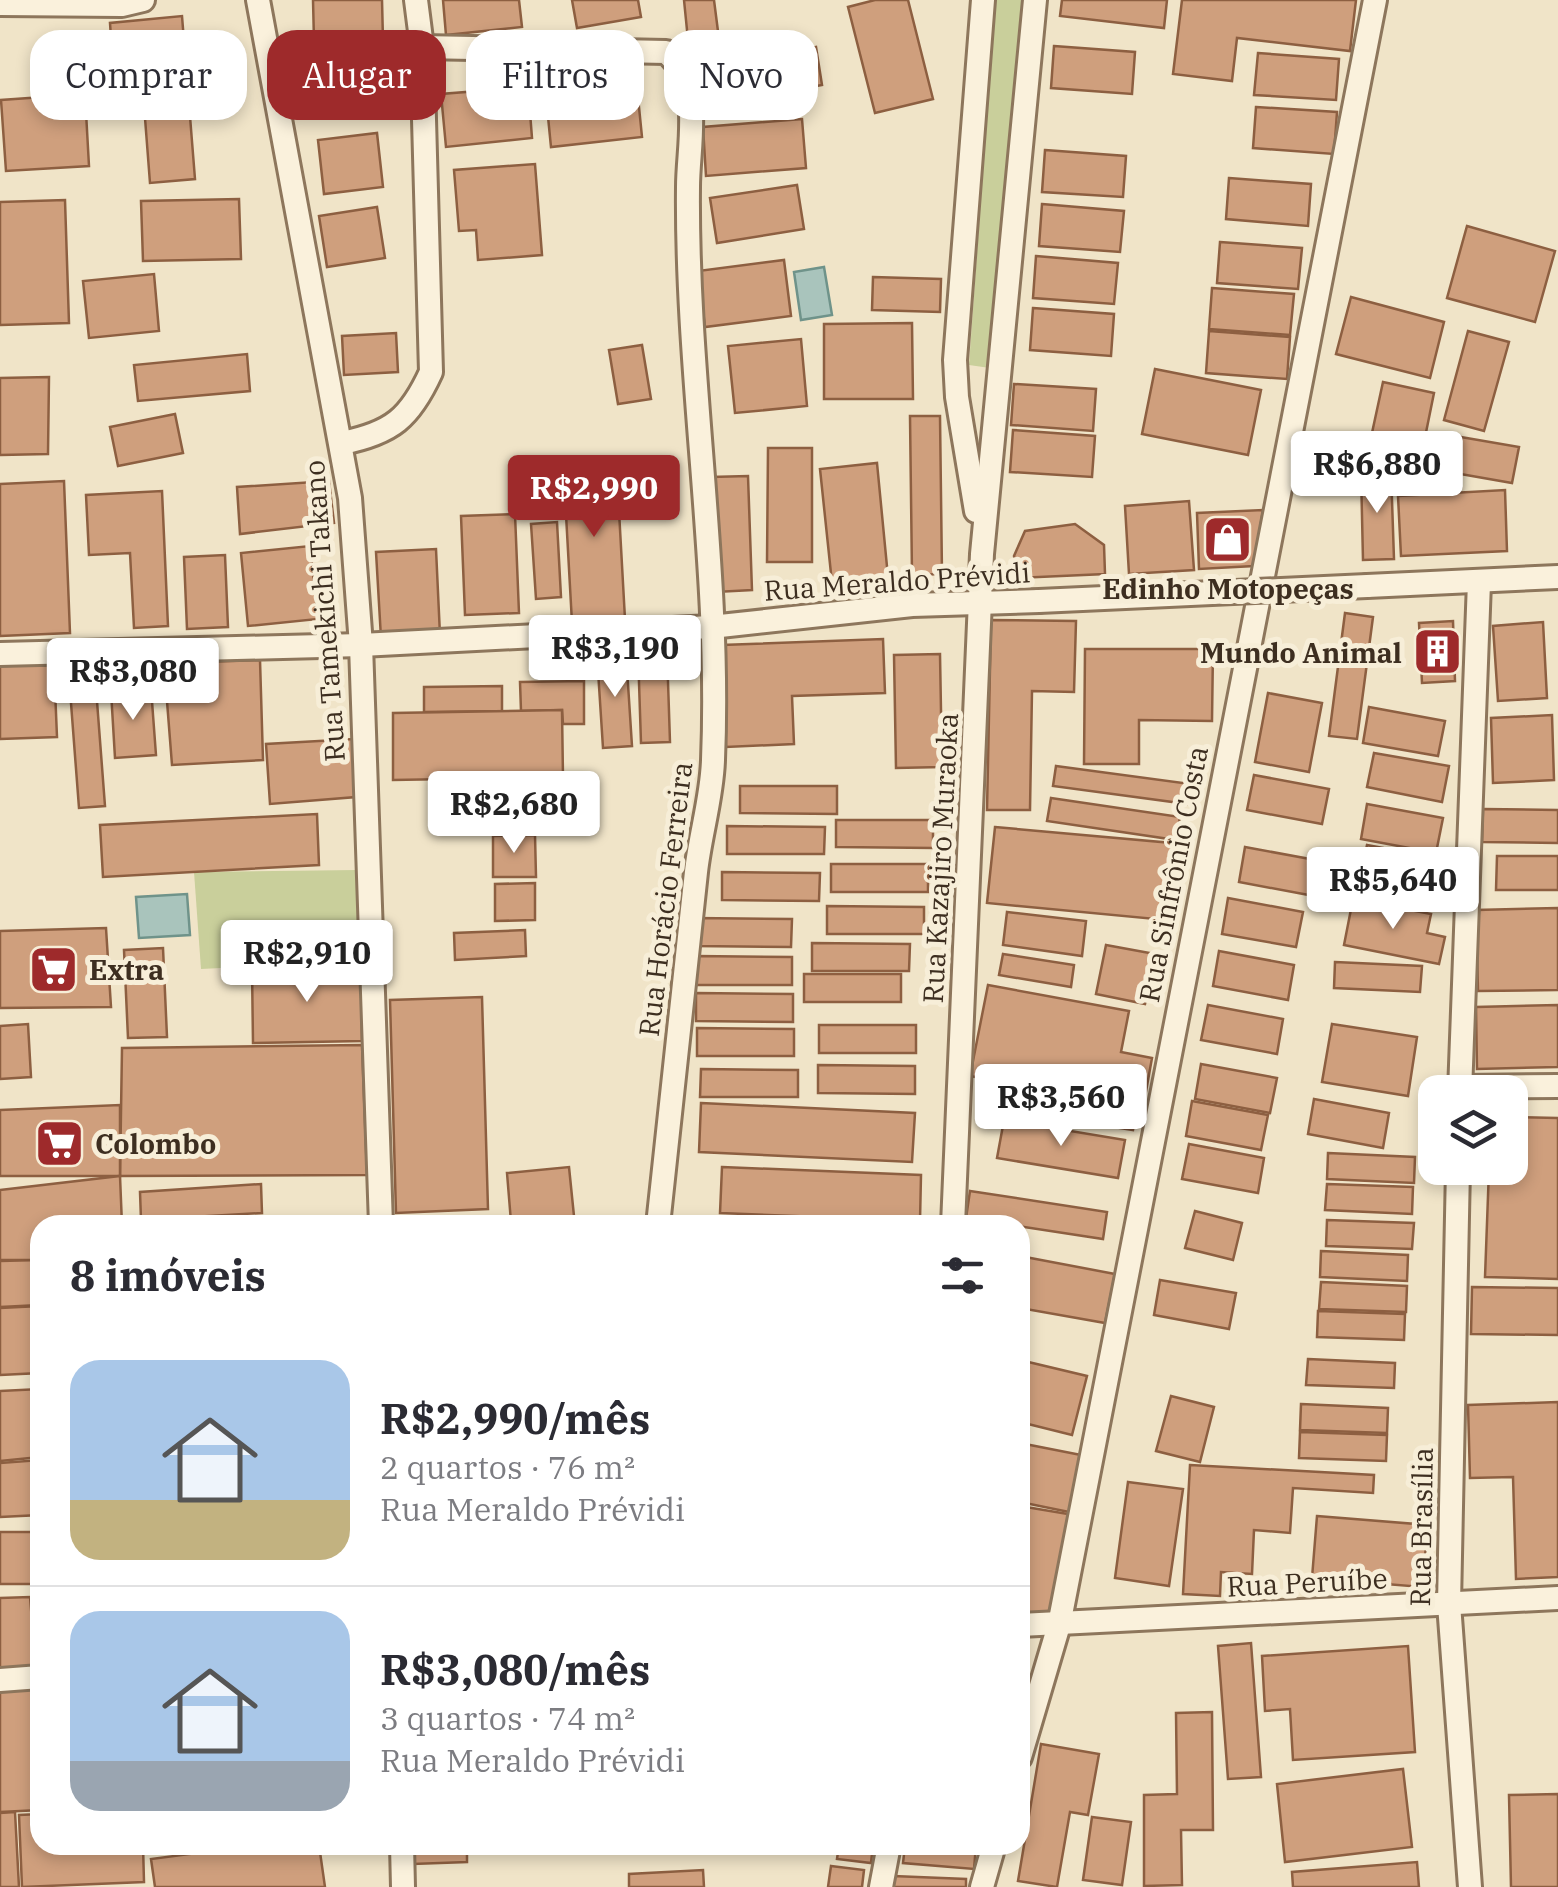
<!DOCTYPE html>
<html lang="pt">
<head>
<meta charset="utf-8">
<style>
  body { margin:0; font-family:"IBM Plex Serif",serif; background:#f7f7f7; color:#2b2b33; height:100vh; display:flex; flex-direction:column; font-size:38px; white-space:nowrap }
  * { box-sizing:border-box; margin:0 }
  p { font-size:32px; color:#7c7c81 }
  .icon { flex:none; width:55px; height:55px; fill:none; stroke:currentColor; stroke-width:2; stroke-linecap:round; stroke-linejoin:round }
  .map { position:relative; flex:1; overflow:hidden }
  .details { position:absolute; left:30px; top:1215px; width:1000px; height:640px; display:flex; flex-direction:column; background:#fff; border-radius:30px; box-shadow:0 5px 15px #0003 }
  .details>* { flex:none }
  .top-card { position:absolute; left:30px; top:30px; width:1000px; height:90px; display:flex; gap:20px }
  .tools { position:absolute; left:1418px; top:1075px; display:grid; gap:20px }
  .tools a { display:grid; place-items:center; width:110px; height:110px; border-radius:20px; background:#fff; box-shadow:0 5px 15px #0003; font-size:50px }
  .price { position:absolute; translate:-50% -85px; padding:0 22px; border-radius:10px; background:#fff; color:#222; font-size:32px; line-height:65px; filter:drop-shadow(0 2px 5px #0008) }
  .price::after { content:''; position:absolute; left:50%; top:60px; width:30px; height:22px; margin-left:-15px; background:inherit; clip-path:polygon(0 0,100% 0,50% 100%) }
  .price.active { background:#9e2a2b; color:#fff }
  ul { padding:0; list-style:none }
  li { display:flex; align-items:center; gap:30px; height:250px; padding:0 40px }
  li+li { border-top:2px solid #e1e1e2 }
  li span { display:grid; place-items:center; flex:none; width:280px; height:200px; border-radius:30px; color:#555 }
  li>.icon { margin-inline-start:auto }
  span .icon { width:120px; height:120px; fill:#fffc; stroke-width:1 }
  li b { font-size:42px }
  h2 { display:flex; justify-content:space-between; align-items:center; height:120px; padding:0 40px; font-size:42px }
  .tag { padding:0 35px; border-radius:30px; background:#fff; box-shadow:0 5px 15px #0003; font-size:35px; line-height:90px }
  .tag.active { background:#9e2a2b; color:#fff }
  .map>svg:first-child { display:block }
  .green { fill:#c9cf9b }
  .water { fill:#a9c4bc; stroke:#6f938a; stroke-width:2.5 }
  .building { fill:#cf9f7d; stroke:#8d5f41; stroke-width:2.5 }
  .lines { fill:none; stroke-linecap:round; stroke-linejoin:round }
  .minor-casing { stroke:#8d765c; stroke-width:28 }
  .minor { stroke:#faf1dc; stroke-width:22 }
  .minor-bridge-casing { stroke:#8d765c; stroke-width:28; stroke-linecap:butt }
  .minor-bridge { stroke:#faf1dc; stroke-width:22 }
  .labels { text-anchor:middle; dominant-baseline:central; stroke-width:10; stroke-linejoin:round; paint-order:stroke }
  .street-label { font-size:28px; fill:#3d2e20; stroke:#f7eed8 }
  .poi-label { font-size:28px; font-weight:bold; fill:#3d2e20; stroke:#f7eed8; text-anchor:start }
</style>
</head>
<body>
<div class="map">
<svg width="1558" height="1887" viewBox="0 0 1558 1887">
  <rect width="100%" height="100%" fill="#f0e4c8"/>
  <!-- green -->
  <g class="green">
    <polygon points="995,0 1022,0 990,368 969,365"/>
    <polygon points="357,870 360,961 201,969 194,872"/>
  </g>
  <!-- water -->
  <g class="water">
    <polygon points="824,267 832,315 801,320 794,272"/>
    <polygon points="187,894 190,935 139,938 136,897"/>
  </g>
  <!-- building -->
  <g class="building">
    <polygon points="313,0 382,0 383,40 314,41"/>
    <polygon points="443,0 519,0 522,27 446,35"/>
    <polygon points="572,0 638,0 641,17 577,28"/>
    <polygon points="684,0 714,0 720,47 689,50"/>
    <polygon points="875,0 908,0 933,99 875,113 848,7"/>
    <polygon points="1062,0 1167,0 1164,28 1060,16"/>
    <polygon points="1182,0 1356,0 1350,51 1237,38 1232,81 1173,74"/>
    <polygon points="182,16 195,179 150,183 141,66 113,68 110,23"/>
    <polygon points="1054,46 1135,52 1132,94 1051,88"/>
    <polygon points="816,47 822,85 719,104 713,66"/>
    <polygon points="1258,53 1339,59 1336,100 1254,95"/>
    <polygon points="345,58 347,111 299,112 297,60"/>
    <polygon points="636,77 642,137 551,147 545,86"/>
    <polygon points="528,87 532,138 446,147 441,94"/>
    <polygon points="85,94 89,166 6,171 1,100"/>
    <polygon points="1256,107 1337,112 1334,154 1253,148"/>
    <polygon points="802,119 806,168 706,176 703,127"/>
    <polygon points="377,133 383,187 324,194 318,140"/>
    <polygon points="1045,150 1126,156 1123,197 1042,192"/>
    <polygon points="535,164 542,255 478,260 476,230 459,231 454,170"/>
    <polygon points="1229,178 1311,184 1308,226 1226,219"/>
    <polygon points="797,185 804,229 717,243 710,198"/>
    <polygon points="239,199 241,259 143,261 141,201"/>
    <polygon points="65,200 69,323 0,325 0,202"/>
    <polygon points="1042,204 1124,211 1120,252 1039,246"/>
    <polygon points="377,207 385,258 327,267 319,216"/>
    <polygon points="1467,226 1555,251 1535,322 1447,298"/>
    <polygon points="1220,242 1302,248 1298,289 1217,283"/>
    <polygon points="1036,256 1118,263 1114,304 1033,298"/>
    <polygon points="784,260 791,316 705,327 698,271"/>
    <polygon points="154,274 159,331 89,338 83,281"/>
    <polygon points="873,277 941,279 940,312 872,310"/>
    <polygon points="1212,288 1294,294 1290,335 1209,329"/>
    <polygon points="1351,297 1444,322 1430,378 1336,354"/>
    <polygon points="1033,308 1114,314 1111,356 1030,350"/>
    <polygon points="912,323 913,399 824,399 824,324"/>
    <polygon points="1209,331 1290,337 1287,379 1206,373"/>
    <polygon points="1468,331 1509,342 1484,431 1444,420"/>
    <polygon points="396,333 398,372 344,375 342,336"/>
    <polygon points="801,339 807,406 735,413 728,346"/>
    <polygon points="642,345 651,399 618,404 609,350"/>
    <polygon points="247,354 250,391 138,401 134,365"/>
    <polygon points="1155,369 1261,390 1248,455 1142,434"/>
    <polygon points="49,377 48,454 0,455 0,378"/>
    <polygon points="1383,382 1434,393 1419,467 1367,456"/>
    <polygon points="1014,384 1096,389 1093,431 1011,425"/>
    <polygon points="175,414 183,453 118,466 110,427"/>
    <polygon points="910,416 940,416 942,574 912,575"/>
    <polygon points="1013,430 1095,436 1092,477 1010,472"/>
    <polygon points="1455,436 1519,447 1512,483 1449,472"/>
    <polygon points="768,448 812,448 812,562 767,562"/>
    <polygon points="616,457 625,619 572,623 563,460"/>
    <polygon points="877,463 888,577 832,583 820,469"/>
    <polygon points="1391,471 1394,559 1363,560 1361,472"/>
    <polygon points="748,476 752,590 716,592 711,477"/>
    <polygon points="64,481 70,633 0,636 0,484"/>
    <polygon points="329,481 334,523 240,534 237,487"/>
    <polygon points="1505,490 1507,551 1401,556 1398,496"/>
    <polygon points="162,491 168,626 134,628 130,553 89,555 86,495"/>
    <polygon points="1189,501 1194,570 1129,574 1125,506"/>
    <polygon points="1263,510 1254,566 1199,569 1197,513"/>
    <polygon points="515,514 519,613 465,615 461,516"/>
    <polygon points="557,522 561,597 536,599 531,524"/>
    <polygon points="1075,524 1104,545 1105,574 1017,578 1014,556 1025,531"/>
    <polygon points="310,546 318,619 248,626 241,553"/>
    <polygon points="436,549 440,635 381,638 376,552"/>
    <polygon points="225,555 228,627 187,629 184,557"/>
    <polygon points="1345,613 1373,617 1357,739 1329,736"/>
    <polygon points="991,620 1076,621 1074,692 1032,691 1030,810 987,810"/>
    <polygon points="1453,621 1455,681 1422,683 1419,623"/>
    <polygon points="1543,622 1547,698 1498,701 1493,626"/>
    <polygon points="883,639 885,693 792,696 794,744 726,747 722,645"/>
    <polygon points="1085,649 1213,649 1212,721 1139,720 1139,764 1084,764"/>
    <polygon points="667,651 670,742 641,743 638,652"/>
    <polygon points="626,653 632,746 603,748 597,655"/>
    <polygon points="940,654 942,767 896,768 894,655"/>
    <polygon points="260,660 263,760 172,765 164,663"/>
    <polygon points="54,665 57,737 0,739 0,666"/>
    <polygon points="95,675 105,806 79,808 69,677"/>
    <polygon points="584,681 584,724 563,724 562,710 521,711 520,682"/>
    <polygon points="502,686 502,711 424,712 424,687"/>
    <polygon points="151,688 156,755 115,758 111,691"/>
    <polygon points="1268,693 1322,703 1309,772 1255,762"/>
    <polygon points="1369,707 1445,721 1438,756 1363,743"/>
    <polygon points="562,710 563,777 393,780 393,713"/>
    <polygon points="1552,715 1554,780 1493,783 1491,718"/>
    <polygon points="354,739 356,797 270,804 266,744"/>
    <polygon points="1374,753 1449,766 1442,802 1367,787"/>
    <polygon points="1056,766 1198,785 1195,805 1053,786"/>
    <polygon points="1254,775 1329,789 1322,824 1247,810"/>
    <polygon points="740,786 837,786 837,814 740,813"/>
    <polygon points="1051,798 1180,817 1176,840 1047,821"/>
    <polygon points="1367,804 1443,818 1436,853 1361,839"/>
    <polygon points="1483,809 1558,810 1558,843 1482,842"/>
    <polygon points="317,814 319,865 103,877 100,825"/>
    <polygon points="836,820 933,820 933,848 836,847"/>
    <polygon points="727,826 825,827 824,854 727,854"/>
    <polygon points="995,827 1183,844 1176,921 987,903"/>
    <polygon points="535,835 536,877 493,877 493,836"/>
    <polygon points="1367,845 1442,859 1435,894 1360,880"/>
    <polygon points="1245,847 1321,861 1314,896 1239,882"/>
    <polygon points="1497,856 1558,856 1558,890 1496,890"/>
    <rect x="831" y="864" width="97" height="28"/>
    <polygon points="722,872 820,873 819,901 722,900"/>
    <polygon points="535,883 535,920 495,921 495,884"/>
    <polygon points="1228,898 1303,912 1296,947 1222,934"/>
    <polygon points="1353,899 1431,914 1427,933 1445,937 1439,964 1344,945"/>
    <polygon points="827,906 924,907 924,934 827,934"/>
    <polygon points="1558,908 1558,990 1478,991 1476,910"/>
    <polygon points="1007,912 1086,921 1082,956 1003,945"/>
    <polygon points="694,918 792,919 791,947 694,946"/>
    <polygon points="106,928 111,1007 0,1008 0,931"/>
    <polygon points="525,930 526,956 455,960 454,933"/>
    <polygon points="812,943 910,944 909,971 812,971"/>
    <polygon points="1106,945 1155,954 1145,1004 1096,994"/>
    <polygon points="163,948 167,1037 128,1038 124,950"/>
    <polygon points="1219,951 1294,965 1288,1000 1213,986"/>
    <polygon points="1003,954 1074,965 1071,987 999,975"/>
    <polygon points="695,956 792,957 792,985 695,985"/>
    <polygon points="1335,962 1422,966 1420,992 1334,988"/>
    <polygon points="361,966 362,1041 253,1043 252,968"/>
    <rect x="804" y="974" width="97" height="28"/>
    <polygon points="988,985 1129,1011 1121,1052 1152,1058 1143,1108 970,1076"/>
    <polygon points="696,993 793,994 793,1022 696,1021"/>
    <polygon points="482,997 488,1209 396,1213 390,1000"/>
    <polygon points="1208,1005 1283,1019 1277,1054 1201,1040"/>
    <polygon points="1558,1005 1558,1067 1477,1069 1476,1007"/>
    <polygon points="28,1024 31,1077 0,1079 0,1026"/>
    <polygon points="1332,1024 1417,1037 1408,1096 1322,1082"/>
    <rect x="819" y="1025" width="97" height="28"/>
    <polygon points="697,1028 794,1029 794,1056 697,1056"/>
    <polygon points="362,1045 367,1175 120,1176 122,1048"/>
    <polygon points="1201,1064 1277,1078 1270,1113 1195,1099"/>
    <polygon points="818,1065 915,1066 915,1094 818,1093"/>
    <polygon points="701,1069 798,1070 798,1097 700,1097"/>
    <polygon points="1016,1093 1136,1112 1133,1130 1013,1111"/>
    <polygon points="1314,1099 1389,1113 1383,1148 1308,1134"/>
    <polygon points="1192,1101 1268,1115 1261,1150 1186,1136"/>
    <polygon points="701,1103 915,1113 912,1162 699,1152"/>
    <polygon points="120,1105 120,1176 0,1176 0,1110"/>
    <polygon points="1516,1117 1558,1118 1558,1279 1485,1277 1489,1169 1514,1169"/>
    <polygon points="1004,1120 1125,1140 1118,1178 997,1158"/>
    <polygon points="1189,1144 1264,1158 1258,1193 1182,1179"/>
    <polygon points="1328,1153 1415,1157 1414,1183 1327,1179"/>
    <polygon points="569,1167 574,1216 511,1222 507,1173"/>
    <polygon points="722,1167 921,1175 920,1221 720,1213"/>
    <polygon points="120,1176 122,1225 40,1225 40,1260 0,1260 0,1190"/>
    <polygon points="261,1184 262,1213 141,1220 140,1192"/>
    <polygon points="1327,1184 1413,1187 1412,1214 1325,1210"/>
    <polygon points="970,1191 1107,1212 1103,1239 966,1218"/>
    <polygon points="1195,1211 1242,1223 1233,1260 1185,1248"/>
    <polygon points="1327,1220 1414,1223 1412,1249 1326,1246"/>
    <polygon points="1321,1251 1408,1255 1407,1281 1320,1277"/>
    <polygon points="1020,1256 1115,1274 1105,1323 1020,1308"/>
    <polygon points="40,1260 40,1305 0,1307 0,1261"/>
    <polygon points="1160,1280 1236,1293 1229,1329 1154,1315"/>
    <polygon points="1321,1282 1407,1286 1406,1312 1319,1309"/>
    <polygon points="1472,1287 1558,1288 1558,1335 1471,1334"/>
    <polygon points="40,1306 40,1373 0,1375 0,1308"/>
    <polygon points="1318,1311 1405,1314 1404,1340 1317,1337"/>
    <polygon points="1308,1359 1395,1363 1394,1388 1306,1385"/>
    <polygon points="1020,1360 1087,1376 1072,1435 1020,1422"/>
    <polygon points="40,1389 40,1457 0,1461 0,1391"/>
    <polygon points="1171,1396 1214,1407 1200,1462 1156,1451"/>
    <polygon points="1558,1402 1558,1577 1516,1579 1513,1477 1470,1478 1468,1405"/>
    <polygon points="1301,1404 1388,1408 1387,1433 1300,1430"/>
    <polygon points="1300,1432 1387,1435 1386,1461 1299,1458"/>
    <polygon points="1020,1443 1081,1455 1069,1512 1020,1502"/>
    <polygon points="40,1460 40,1515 0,1517 0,1463"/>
    <polygon points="1190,1465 1374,1475 1373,1493 1293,1488 1290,1533 1254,1530 1252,1574 1221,1572 1220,1596 1183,1594"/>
    <polygon points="1128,1482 1183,1489 1169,1586 1115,1578"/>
    <polygon points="1020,1506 1074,1515 1056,1624 1020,1618"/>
    <polygon points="1317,1516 1428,1525 1422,1587 1312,1578"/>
    <rect x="0" y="1532" width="40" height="52"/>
    <polygon points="30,1597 36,1668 0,1670 0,1598"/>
    <polygon points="1251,1643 1261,1777 1228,1779 1218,1646"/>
    <polygon points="1408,1646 1415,1752 1293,1760 1290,1709 1265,1711 1262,1656"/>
    <polygon points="40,1685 40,1810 0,1812 0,1686"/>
    <polygon points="1212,1712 1213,1830 1181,1830 1182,1885 1144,1886 1144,1795 1177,1794 1176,1713"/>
    <polygon points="1041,1744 1099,1754 1088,1815 1070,1812 1057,1887 1018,1881"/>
    <polygon points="1403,1769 1412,1847 1285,1862 1277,1784"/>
    <polygon points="1558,1794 1558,1887 1511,1887 1509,1795"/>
    <polygon points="15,1812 19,1887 0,1887 0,1813"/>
    <polygon points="40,1814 40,1845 143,1845 144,1882 22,1887 19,1815"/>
    <polygon points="1092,1817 1131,1822 1122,1885 1083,1880"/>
    <polygon points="258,1845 319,1845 325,1887 155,1887 151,1859"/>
    <polygon points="413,1845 467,1845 467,1862 413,1864"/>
    <polygon points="839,1845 873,1845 871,1863 837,1859"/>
    <polygon points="905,1845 976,1845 974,1869 903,1863"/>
    <polygon points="1417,1862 1419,1887 1293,1887 1292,1872"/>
    <polygon points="831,1866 864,1870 862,1887 828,1887"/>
    <polygon points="703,1870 704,1887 629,1887 629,1874"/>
    <polygon points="893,1876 966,1879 966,1887 893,1887"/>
  </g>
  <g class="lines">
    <defs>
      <g id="minor">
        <polyline points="258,0 350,498 361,645 381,1225"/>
        <polyline points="0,4 122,5 143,0"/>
        <path d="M422,47l244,5c38,32 22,91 22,135 -2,191 33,382 25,573 -1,37 -13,75 -17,112 -13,118 -25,235 -38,353"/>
        <path d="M342,443c50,-10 68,-25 89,-71l-9,-325 -6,-47"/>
        <polyline points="976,511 957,397 955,360 983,0"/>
        <polyline points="1367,586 1558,577"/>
        <polyline points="0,654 361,645 711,627 912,605 1039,601"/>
        <polyline points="1460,1087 1558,1086"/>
        <polyline points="1460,1092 1479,582"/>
        <polyline points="1458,1168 1449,1604 1470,1887"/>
        <polyline points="953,1225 982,554 1035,0"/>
        <polyline points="1020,1625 1558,1598"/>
        <polyline points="0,1680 40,1677"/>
        <polyline points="1020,1757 1059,1625 1375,0"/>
        <polyline points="402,1845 403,1887"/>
        <polyline points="881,1887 889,1845"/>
        <polyline points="982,1887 994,1845"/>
      </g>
    </defs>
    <!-- minor casing -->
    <use href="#minor" class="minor-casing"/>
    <!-- minor -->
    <use href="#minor" class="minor"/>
    <defs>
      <polyline id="minor-bridge" points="1039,601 1367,586"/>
    </defs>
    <!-- minor-bridge casing -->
    <use href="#minor-bridge" class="minor-bridge-casing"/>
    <!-- minor-bridge -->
    <use href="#minor-bridge" class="minor-bridge"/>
  </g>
  <!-- icons -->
  <defs>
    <symbol id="shop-square" viewBox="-11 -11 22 22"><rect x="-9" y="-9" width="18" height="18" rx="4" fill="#9e2a2b" stroke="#f7eed8"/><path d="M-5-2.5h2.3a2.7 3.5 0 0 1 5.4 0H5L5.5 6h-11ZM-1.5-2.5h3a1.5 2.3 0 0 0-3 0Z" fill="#fff"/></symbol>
    <symbol id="building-square" viewBox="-11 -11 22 22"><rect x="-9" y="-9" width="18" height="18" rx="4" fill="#9e2a2b" stroke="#f7eed8"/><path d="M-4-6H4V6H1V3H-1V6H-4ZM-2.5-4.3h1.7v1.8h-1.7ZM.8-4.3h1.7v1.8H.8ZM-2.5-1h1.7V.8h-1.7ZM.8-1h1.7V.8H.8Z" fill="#fff"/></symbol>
    <symbol id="supermarket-square" viewBox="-11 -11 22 22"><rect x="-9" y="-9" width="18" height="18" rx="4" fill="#9e2a2b" stroke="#f7eed8"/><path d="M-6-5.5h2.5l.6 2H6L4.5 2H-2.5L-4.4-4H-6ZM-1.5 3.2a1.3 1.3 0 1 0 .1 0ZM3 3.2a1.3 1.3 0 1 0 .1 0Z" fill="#fff"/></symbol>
  </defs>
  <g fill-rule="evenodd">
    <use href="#shop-square" x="1200" y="512" width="55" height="55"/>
    <use href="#building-square" x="1410" y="624" width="55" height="55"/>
    <use href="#supermarket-square" x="26" y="942" width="55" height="55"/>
    <use href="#supermarket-square" x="32" y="1116" width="55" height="55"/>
  </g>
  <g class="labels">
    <!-- street labels -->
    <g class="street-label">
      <text transform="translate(897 581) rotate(-4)">Rua Meraldo Prévidi</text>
      <text transform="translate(324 611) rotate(-94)">Rua Tamekichi Takano</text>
      <text transform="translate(940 858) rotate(-87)">Rua Kazajiro Muraoka</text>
      <text transform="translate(1173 874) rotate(-79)">Rua Sinfrônio Costa</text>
      <text transform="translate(665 899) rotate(-83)">Rua Horácio Ferreira</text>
      <text transform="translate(1421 1527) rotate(-89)">Rua Brasília</text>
      <text transform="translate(1307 1582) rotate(-3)">Rua Peruíbe</text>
    </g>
    <!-- poi labels -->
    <g class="poi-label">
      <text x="1228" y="588" text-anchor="middle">Edinho Motopeças</text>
      <text x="1402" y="652" text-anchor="end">Mundo Animal</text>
      <text x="89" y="969">Extra</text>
      <text x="95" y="1143">Colombo</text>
    </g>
  </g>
</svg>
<div class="tools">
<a><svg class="icon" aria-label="layers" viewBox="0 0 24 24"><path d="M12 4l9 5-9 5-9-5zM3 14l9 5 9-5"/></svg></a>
</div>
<b class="price" style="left:1377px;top:516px">R$6,880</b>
<b class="price active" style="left:594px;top:540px">R$2,990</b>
<b class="price" style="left:615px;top:700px">R$3,190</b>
<b class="price" style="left:133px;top:723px">R$3,080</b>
<b class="price" style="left:514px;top:856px">R$2,680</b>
<b class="price" style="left:1393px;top:932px">R$5,640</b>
<b class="price" style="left:307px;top:1005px">R$2,910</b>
<b class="price" style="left:1061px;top:1149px">R$3,560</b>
<div class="top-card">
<a class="tag">Comprar</a>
<a class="tag active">Alugar</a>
<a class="tag">Filtros</a>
<a class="tag">Novo</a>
</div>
<section class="details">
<h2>8 imóveis<svg class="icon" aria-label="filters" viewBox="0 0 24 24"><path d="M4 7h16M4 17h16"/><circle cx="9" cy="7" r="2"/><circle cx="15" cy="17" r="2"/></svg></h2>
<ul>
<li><span style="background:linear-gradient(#a9c7e8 70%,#c2b280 0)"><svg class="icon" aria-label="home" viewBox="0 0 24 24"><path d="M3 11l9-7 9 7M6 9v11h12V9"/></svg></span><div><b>R$2,990/mês</b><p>2 quartos · 76 m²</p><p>Rua Meraldo Prévidi</p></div></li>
<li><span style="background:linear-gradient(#a9c7e8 75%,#9aa5b1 0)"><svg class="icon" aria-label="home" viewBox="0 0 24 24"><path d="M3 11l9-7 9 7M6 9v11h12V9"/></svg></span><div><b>R$3,080/mês</b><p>3 quartos · 74 m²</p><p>Rua Meraldo Prévidi</p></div></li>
</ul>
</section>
</div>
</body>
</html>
